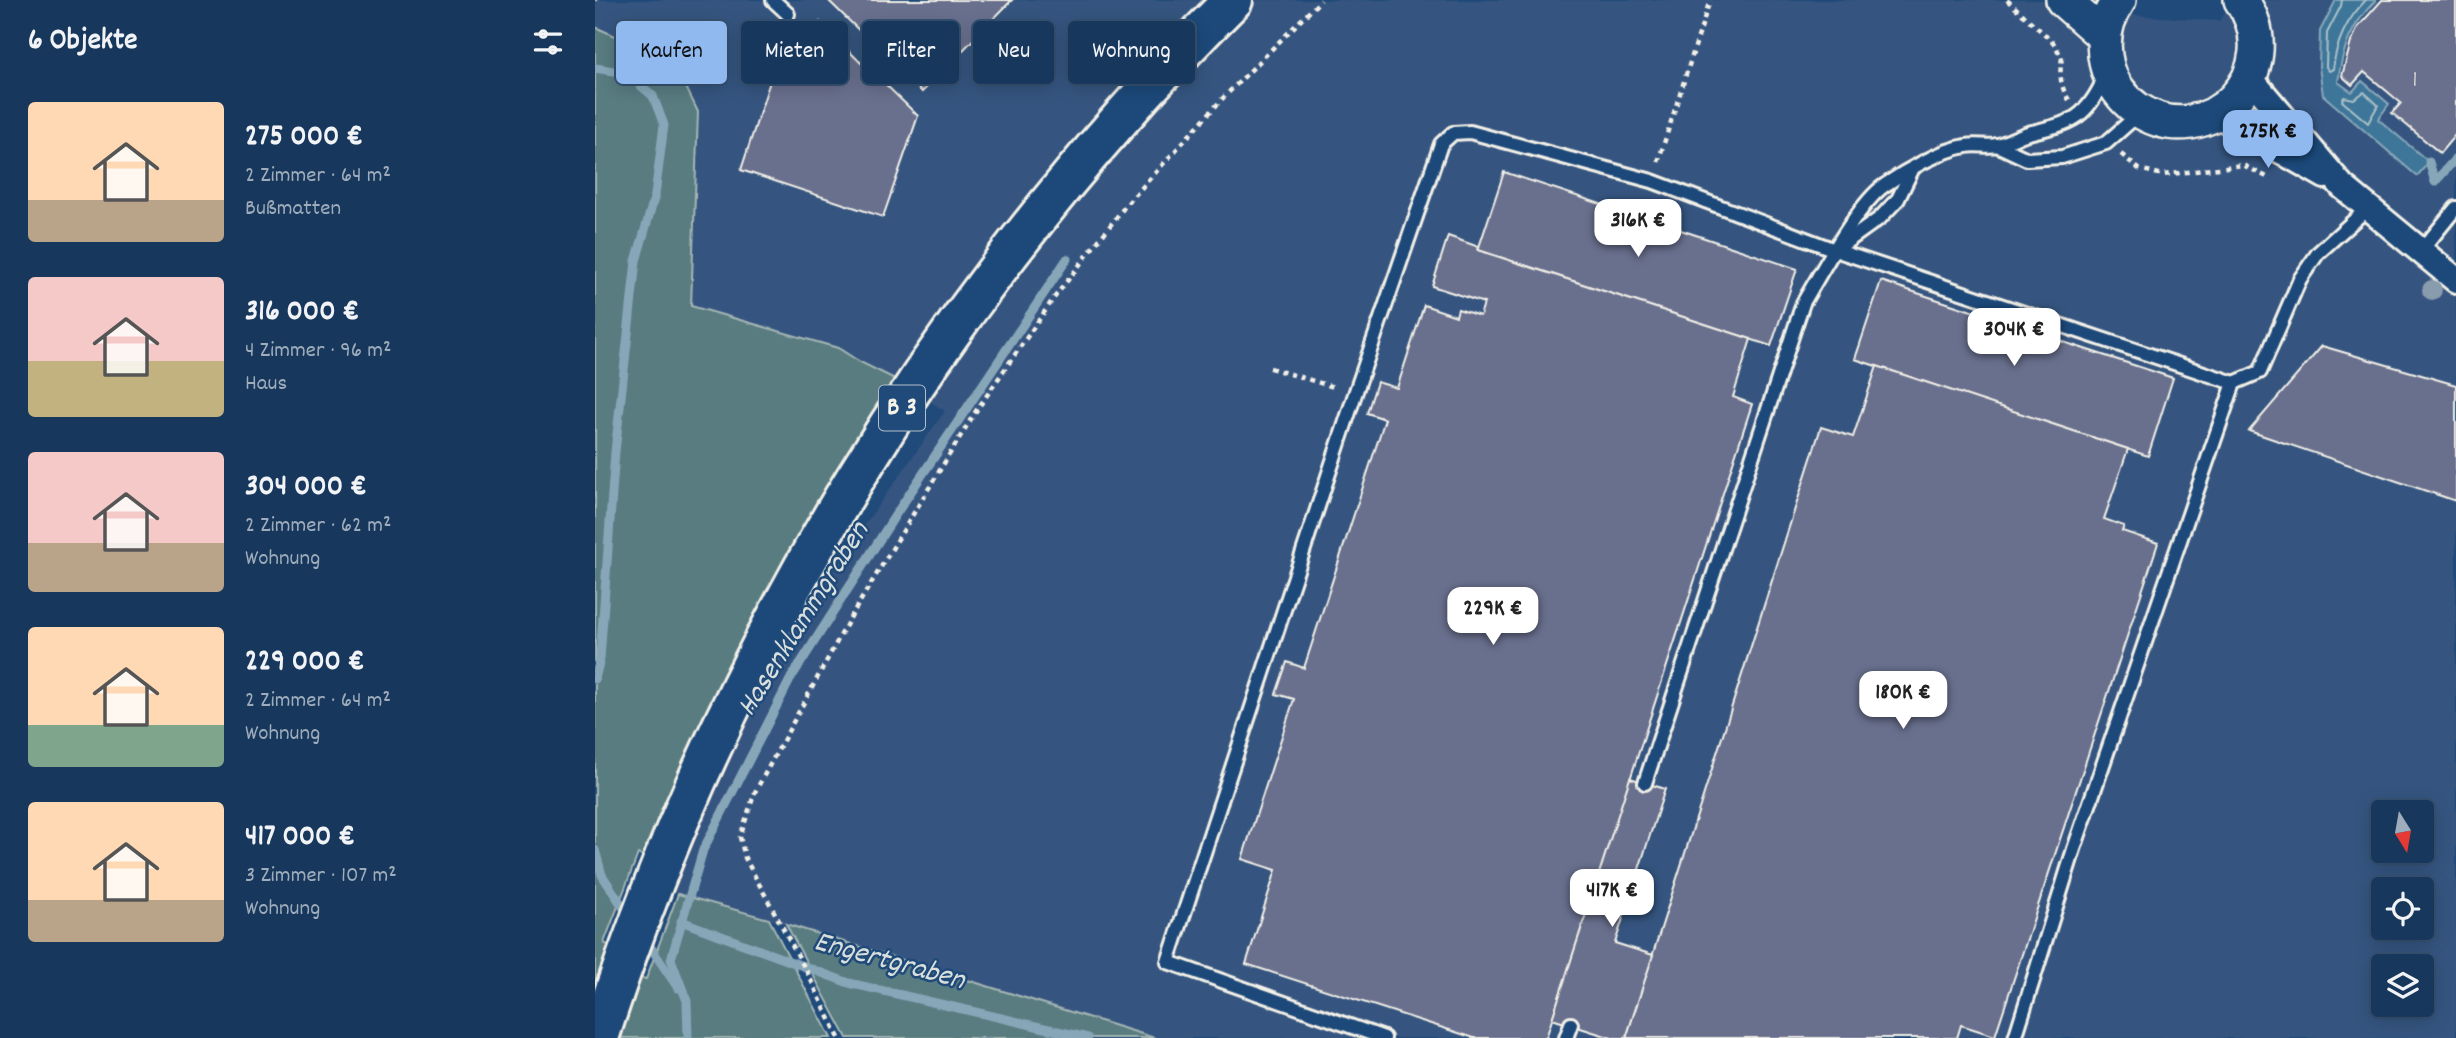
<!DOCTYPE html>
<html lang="de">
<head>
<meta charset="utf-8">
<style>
  body { margin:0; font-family:Dekko,sans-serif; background:#244365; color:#f1f3f6; height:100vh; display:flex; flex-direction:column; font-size:26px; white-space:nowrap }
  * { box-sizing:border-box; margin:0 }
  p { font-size:23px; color:#9eacbb }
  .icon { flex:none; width:38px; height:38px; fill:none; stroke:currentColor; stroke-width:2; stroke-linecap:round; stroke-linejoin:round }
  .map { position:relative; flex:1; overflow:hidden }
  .panel { display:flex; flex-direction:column; background:#17385c; width:595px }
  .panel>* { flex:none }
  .top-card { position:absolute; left:21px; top:21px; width:665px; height:63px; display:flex; gap:14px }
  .needle { width:46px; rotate:169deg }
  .buttons { position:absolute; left:1776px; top:800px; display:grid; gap:14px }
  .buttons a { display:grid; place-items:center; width:63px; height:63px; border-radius:7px; background:#17385c; box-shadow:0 4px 18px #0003,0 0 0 2px #365272; font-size:35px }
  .price { position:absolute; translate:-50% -60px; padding:0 16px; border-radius:14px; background:#fff; color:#222; font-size:23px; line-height:46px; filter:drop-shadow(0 2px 4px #0008) }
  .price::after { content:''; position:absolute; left:50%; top:42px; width:21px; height:16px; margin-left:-10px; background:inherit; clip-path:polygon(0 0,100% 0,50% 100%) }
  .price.current { background:#90b9f0; color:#111 }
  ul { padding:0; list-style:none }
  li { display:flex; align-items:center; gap:21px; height:175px; padding:0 28px }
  li span { display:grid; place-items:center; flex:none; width:196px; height:140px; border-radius:7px; color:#555 }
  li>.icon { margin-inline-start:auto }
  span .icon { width:84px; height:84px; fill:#fffc; stroke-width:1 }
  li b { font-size:30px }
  h2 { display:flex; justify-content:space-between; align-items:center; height:84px; padding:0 28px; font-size:30px }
  .chip { padding:0 24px; border-radius:7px; background:#17385c; box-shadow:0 4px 18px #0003,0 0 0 2px #365272; font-size:24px; line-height:63px }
  .chip.current { background:#90b9f0; color:#111 }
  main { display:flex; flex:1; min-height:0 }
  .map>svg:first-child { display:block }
  .built { fill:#355580; fill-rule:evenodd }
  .green { fill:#587b80; stroke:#a6b6b4; stroke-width:2 }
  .water { fill:#3e7699; stroke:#87a7b9; stroke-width:2 }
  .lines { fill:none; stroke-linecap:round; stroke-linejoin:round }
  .shore { stroke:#abc0c8; stroke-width:2 }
  .stream { stroke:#87a7b9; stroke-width:9 }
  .building { fill:#69708e; stroke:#f4f1e8; stroke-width:2 }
  .lane-casing { stroke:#f4f1e8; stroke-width:18 }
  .street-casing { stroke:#f4f1e8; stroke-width:30 }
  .secondary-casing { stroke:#f4f1e8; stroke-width:38 }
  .primary-casing { stroke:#f4f1e8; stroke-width:44 }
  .path { stroke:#f4f1e8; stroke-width:4.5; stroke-dasharray:5 5; stroke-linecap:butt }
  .lane { stroke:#1f4a7a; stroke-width:12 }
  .street { stroke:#1f4a7a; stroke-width:24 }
  .secondary { stroke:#1f4a7a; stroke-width:33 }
  .primary { stroke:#1f4a7a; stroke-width:38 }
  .tree { fill:#889cae }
  .labels { text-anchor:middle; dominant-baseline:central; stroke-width:5; stroke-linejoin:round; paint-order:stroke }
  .number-label { font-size:24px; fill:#d1d1d2 }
  .shield { fill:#1f4a7a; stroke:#b4bfc7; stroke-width:2 }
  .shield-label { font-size:26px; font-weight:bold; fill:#f4f1e8 }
  .water-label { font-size:30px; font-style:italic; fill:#d9dfdc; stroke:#1f4a7a }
</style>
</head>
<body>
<main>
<section class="panel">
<h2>6 Objekte<svg class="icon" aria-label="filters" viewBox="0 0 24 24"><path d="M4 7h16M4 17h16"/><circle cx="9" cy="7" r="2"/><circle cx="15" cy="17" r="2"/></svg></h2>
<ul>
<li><span style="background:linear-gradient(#ffd9b3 70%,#b9a48a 0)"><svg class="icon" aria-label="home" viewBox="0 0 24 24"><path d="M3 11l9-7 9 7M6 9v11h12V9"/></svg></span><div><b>275 000 €</b><p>2 Zimmer · 64 m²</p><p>Bußmatten</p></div></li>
<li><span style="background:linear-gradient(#f6c9c9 60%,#c2b280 0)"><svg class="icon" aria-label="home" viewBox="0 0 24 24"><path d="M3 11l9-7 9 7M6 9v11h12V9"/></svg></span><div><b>316 000 €</b><p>4 Zimmer · 96 m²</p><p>Haus</p></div></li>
<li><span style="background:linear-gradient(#f6c9c9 65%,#b9a48a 0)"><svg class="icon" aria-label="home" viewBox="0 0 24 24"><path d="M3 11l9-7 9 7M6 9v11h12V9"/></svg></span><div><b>304 000 €</b><p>2 Zimmer · 62 m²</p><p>Wohnung</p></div></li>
<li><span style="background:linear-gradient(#ffd9b3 70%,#7fa58c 0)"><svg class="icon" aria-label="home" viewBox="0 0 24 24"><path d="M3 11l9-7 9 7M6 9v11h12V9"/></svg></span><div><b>229 000 €</b><p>2 Zimmer · 64 m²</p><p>Wohnung</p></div></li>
<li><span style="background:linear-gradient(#ffd9b3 70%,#b9a48a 0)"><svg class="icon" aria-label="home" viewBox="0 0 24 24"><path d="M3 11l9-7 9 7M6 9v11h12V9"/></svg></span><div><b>417 000 €</b><p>3 Zimmer · 107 m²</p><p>Wohnung</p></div></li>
</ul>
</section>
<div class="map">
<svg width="1861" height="1038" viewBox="0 0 1861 1038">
  <rect width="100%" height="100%" fill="#1f4a7a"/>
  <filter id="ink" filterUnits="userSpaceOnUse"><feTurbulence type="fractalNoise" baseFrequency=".0143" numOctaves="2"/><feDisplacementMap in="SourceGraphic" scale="14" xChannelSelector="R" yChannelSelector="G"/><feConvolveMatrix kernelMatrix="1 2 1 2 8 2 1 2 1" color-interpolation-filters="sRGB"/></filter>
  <g filter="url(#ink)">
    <!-- built -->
    <path class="built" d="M0,0h1512l26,15 86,6 17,-21h220v1038h-1301l-386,-119 -99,-28 66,-154 53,-105 156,-221 -46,-30 -39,-19 -22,-14 -147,-42 7,-194 -24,-50 -79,-35zM1788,812h39v38h-39zM1788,889h39v39h-39zM1788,966h39v38h-39z"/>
    <!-- green -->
    <g class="green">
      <polygon points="0,27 79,62 103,112 96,306 243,348 265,362 304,381 51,857 43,854 9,943 17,947 0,995"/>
      <polygon points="83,894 174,919 236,1038 24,1038 43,977 51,979"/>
      <polygon points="191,924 560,1038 252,1038"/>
    </g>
    <!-- water -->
    <path class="water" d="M1741,0h40c-24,24 -34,48 -38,82l14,10 10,-11 27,23 -11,15 51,43 -12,14 -94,-81 -4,-28 1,-36z"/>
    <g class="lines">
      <!-- shore -->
      <g class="shore">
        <path d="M1747,0l-1,6 -14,27 -1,34 3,4 4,-2c3,-27 14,-50 33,-69"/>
        <polygon points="1769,92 1783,105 1773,123 1747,101 1749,97 1759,99"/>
      </g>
      <!-- stream -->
      <g class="stream">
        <polyline points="0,68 31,73 58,96 69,125 60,195 41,261 20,452 5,659 0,679"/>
        <polyline points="1834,162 1840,182 1861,158"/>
        <polyline points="0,850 7,875 34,916"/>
        <polyline points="86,921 254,983 493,1038"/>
        <polyline points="50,939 83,988"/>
        <polyline points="93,1038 92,1001 76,959 108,850 196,678 301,514 472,259"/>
      </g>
    </g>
    <!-- building -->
    <g class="building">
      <polygon points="233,0 417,0 327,92"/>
      <polygon points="1787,0 1861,0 1861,134 1845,153 1797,113 1806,103 1769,72 1757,85 1747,76 1756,42 1763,27"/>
      <polygon points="225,22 266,63 281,47 300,66 286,80 323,116 288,217 146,170 179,69"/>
      <polygon points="909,172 1051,219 1054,211 1079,219 1077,227 1202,269 1176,346 883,250"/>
      <polygon points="853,236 884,247 883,250 1156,339 1138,397 1157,404 951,1038 879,1038 651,964 681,870 647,859 699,699 681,694 692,662 709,668 790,419 772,413 782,382 802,388 829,305 861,316 863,309 885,316 889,303 837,286"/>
      <polygon points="1286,281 1428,328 1431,320 1456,328 1453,337 1578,378 1553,456 1260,359"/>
      <polygon points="1727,346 1861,385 1861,501 1654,431"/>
      <polygon points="1282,366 1533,449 1509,519 1529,526 1527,531 1563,543 1400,1036 1366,1025 1362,1038 1031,1038 1226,427 1258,437"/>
      <polygon points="1035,778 1070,789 1020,943 1058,955 1031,1038 1017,1038 957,1019"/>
    </g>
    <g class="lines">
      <defs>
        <g id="lane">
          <polyline points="178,0 193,14"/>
          <polyline points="1402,145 1432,159 1467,157 1511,143 1546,112"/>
          <polyline points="1246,246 1285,218 1303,199 1317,170"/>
          <polyline points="1826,251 1861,208"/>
          <polyline points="1639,383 1665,372 1705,279 1723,253 1773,208"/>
          <path d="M1050,783l158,-480c18,-30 55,-100 82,-118 20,-14 56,-35 81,-39 10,-2 22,1 32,-1 10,-3 20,-9 30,-12 43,-10 58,-13 77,-56"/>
          <polyline points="789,1038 573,962 760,394 846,144 858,133 875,132 1057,181 1240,250 1639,383 1479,849 1420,1038"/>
          <polyline points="971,1038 976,1024"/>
        </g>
        <g id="street">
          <polyline points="1655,78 1747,186 1861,280"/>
          <polyline points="1621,114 1730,176"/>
        </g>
        <g id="secondary">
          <polyline points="1468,0 1509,36"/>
          <path d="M1524,0c-14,20 -18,43 -12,66 4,17 16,33 30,43 71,48 154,-39 104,-109"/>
        </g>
        <path id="primary" d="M4,1038c124,-388 344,-752 634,-1038"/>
      </defs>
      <!-- lane casing -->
      <use href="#lane" class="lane-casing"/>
      <!-- street casing -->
      <use href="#street" class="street-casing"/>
      <!-- secondary casing -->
      <use href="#secondary" class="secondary-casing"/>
      <!-- primary casing -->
      <use href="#primary" class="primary-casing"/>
      <!-- path -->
      <g class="path">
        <path d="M1412,0l46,42 9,16c-3,16 -2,28 7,42"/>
        <polyline points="0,1 0,0"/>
        <polyline points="1526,154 1544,169 1568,175 1648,165 1672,177"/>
        <polyline points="1063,162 1115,0"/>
        <polyline points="1044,217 1050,200"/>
        <polyline points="675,368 742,388"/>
        <polyline points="244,1038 214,976 150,858 145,837 160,792 255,618 379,414 459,298 531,205 629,97 726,0"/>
      </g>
      <!-- lane -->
      <use href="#lane" class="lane"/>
      <!-- street -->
      <use href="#street" class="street"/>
      <!-- secondary -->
      <use href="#secondary" class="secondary"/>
      <!-- primary -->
      <use href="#primary" class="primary"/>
    </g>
    <!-- trees -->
    <circle class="tree" cx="1837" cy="290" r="10"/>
  </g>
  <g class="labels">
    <!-- number labels -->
    <g class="number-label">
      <text x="1820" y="81">1</text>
    </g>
    <!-- shield labels -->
    <rect class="shield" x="284" y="385.5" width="46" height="45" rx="5"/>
    <g class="shield-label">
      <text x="307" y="408">B 3</text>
    </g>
    <!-- water labels -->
    <g class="water-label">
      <text transform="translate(210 620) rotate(-58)">Hasenklammgraben</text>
      <text transform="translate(294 963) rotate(15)">Engertgraben</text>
    </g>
  </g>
</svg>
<div class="buttons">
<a><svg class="needle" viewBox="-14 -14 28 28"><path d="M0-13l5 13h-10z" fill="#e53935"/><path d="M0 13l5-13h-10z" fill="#9eacbb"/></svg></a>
<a><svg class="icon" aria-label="locate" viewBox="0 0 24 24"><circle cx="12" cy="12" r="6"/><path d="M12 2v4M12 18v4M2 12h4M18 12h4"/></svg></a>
<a><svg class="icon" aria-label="layers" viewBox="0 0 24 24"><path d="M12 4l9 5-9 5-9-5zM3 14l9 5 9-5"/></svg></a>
</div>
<b class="price current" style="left:1673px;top:170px">275K €</b>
<b class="price" style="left:1043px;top:259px">316K €</b>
<b class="price" style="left:1419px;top:368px">304K €</b>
<b class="price" style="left:898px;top:647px">229K €</b>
<b class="price" style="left:1308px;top:731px">180K €</b>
<b class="price" style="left:1017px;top:929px">417K €</b>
<div class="top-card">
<a class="chip current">Kaufen</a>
<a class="chip">Mieten</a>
<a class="chip">Filter</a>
<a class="chip">Neu</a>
<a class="chip">Wohnung</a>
</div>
</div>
</main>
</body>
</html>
